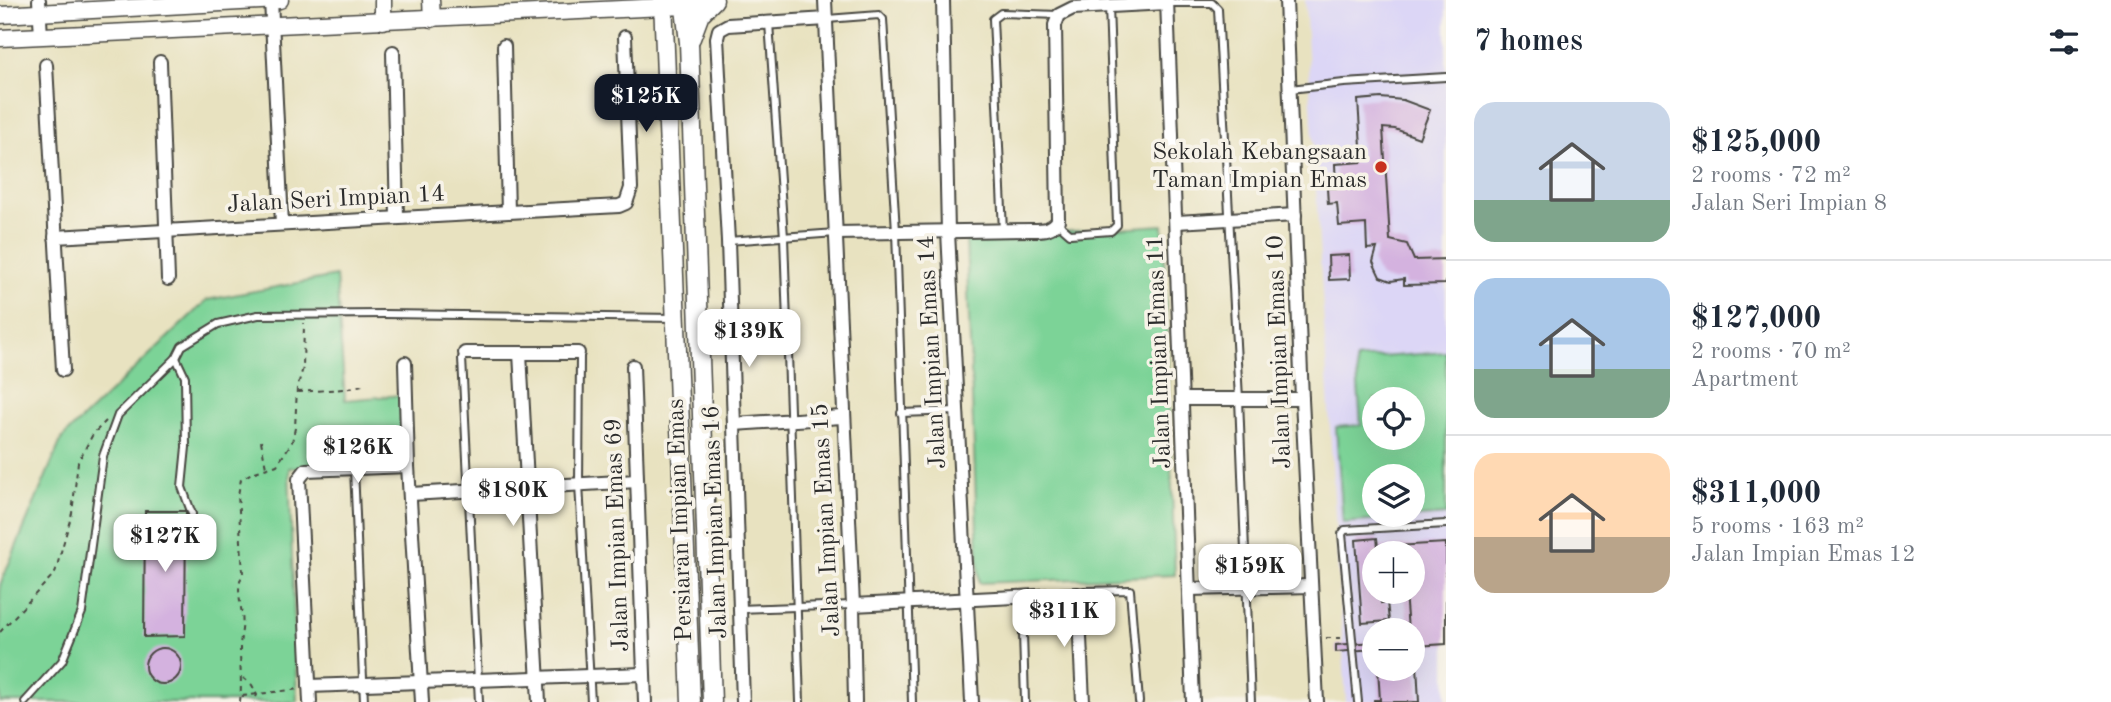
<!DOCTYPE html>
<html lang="en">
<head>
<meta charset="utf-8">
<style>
  body { margin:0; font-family:"Old Standard TT",serif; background:#f6f6f7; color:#1f2937; height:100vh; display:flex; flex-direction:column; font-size:26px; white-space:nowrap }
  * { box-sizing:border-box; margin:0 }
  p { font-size:23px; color:#747a83 }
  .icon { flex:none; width:38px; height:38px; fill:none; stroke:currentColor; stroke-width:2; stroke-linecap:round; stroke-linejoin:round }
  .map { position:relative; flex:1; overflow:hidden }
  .details { display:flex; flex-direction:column; background:#fff; width:665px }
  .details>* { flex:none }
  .controls { position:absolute; left:1362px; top:387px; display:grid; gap:14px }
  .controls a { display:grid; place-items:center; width:63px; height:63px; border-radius:50%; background:#fff; box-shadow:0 7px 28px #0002; font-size:35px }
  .price { position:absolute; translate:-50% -60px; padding:0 16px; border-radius:14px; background:#fff; color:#222; font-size:23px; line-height:46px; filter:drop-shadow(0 2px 4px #0008) }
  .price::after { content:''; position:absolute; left:50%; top:42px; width:21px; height:16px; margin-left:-10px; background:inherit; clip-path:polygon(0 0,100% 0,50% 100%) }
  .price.active { background:#111827; color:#fff }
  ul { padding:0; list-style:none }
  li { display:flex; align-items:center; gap:21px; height:175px; padding:0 28px }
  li+li { border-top:2px solid #e0e1e3 }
  li span { display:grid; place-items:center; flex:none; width:196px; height:140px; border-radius:21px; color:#555 }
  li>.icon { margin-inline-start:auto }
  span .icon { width:84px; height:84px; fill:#fffc; stroke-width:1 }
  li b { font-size:30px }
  h2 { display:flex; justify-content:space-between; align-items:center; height:84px; padding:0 28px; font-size:30px }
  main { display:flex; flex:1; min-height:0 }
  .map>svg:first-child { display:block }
  .built { fill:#dcd6f6; fill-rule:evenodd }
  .green { fill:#7cd397; stroke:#547f61; stroke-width:2; fill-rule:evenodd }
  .building { fill:#d4b2df }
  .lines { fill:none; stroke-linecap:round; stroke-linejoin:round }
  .service-casing { stroke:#474641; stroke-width:10 }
  .minor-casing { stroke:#474641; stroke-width:16 }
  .tertiary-casing { stroke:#474641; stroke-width:19 }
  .secondary-casing { stroke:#474641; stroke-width:21 }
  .path { stroke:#474641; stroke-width:2; stroke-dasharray:5 5; stroke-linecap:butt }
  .service { stroke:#fff; stroke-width:6 }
  .minor { stroke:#fff; stroke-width:12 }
  .tertiary { stroke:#fff; stroke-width:16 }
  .secondary { stroke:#fff; stroke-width:18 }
  .poi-dot { fill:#c8321e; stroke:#f7f3e8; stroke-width:2.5 }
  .labels { text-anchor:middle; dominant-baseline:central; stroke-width:7; stroke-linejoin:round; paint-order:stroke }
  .poi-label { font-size:24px; fill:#2b2b2b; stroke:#f7f3e8; text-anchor:end }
  .street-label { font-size:24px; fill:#2b2b2b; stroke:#f7f3e8 }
</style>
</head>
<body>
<main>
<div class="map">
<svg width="1446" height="702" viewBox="0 0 1446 702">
  <rect width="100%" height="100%" fill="#f7f3e8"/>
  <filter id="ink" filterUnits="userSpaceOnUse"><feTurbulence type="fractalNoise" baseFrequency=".0143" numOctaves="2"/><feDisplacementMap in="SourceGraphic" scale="14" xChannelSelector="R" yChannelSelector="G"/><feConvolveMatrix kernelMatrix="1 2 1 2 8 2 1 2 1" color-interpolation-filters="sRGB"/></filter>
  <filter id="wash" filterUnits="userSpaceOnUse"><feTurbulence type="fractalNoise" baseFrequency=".00686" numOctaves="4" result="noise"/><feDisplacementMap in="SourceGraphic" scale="28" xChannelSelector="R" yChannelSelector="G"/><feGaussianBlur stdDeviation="1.57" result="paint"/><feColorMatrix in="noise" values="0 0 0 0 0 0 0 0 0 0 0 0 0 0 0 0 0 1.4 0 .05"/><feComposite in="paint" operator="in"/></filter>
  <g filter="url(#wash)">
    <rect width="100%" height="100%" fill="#e8e2c0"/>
    <!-- built -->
    <path class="built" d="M1305,0h141v702h-100zM1374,399h38v39h-38zM1374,476h38v38h-38zM1374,553h38v39h-38zM1374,630h38v38h-38z"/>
    <!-- green -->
    <g class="green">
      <polygon points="1163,225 1175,575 979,583 966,238"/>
      <polygon points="336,276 345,400 401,395 403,464 289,468 297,702 0,702 0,585 62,438 207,300"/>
      <path d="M1446,352v163l-103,8 -7,-96 25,-2 -5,-66zM1412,399v39h-38v-39zM1412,476v38h-38v-38z"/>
    </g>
    <g id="blocks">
      <!-- building -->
      <g class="building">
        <polygon points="1381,98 1403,100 1430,110 1419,138 1395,129 1383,128 1390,240 1407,244 1414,260 1446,259 1446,284 1404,285 1404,279 1391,281 1380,277 1373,262 1377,248 1367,249 1366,224 1339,226 1337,203 1328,204 1327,188 1336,188 1335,164 1362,162 1358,100"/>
        <polygon points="1349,255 1350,279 1329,280 1328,256"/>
        <polygon points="145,511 186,511 185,636 144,637"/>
        <polygon points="1377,538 1378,547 1446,543 1446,644 1416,646 1419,702 1374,702 1374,700 1380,700 1378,668 1412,668 1412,630 1408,630 1405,592 1412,592 1412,553 1374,553 1374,592 1380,592 1381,603 1387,602 1389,621 1362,623 1356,540"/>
        <polygon points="1374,642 1374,649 1336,652 1336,645"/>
        <circle cx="163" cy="666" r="18"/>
      </g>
    </g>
  </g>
  <g filter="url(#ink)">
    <use href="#blocks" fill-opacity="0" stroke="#474641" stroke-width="2"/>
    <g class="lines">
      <defs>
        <g id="service">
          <polyline points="1167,3 1212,3 1218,9 1239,399 1251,702"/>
          <polyline points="827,19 879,15 883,19 896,231 912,702"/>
          <polyline points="769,23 784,237 800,702"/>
          <polyline points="1290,89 1344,83 1446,77"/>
          <polyline points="1058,220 1062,227 1070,234 1111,231 1117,225 1109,6"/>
          <polyline points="1003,231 993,19 1001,13 1059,15"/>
          <polyline points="728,241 836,233"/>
          <polyline points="465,353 462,358 479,702"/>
          <polyline points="578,353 580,356 579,484 591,702"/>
          <polyline points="176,358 185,377 186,447 182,487 192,514"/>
          <polyline points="901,413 957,411"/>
          <polyline points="354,468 364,702"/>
          <polyline points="1078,594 1084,591 1130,590 1139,702"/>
          <polyline points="1022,598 1025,702"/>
          <polyline points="739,609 853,605"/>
          <polyline points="25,702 62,661 82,612 103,456 118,415 176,358 182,346 218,324 258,315 384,314 675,318"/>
          <polyline points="1358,702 1342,534 1345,530 1446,524"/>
        </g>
        <g id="minor">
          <polyline points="39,0 41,37"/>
          <polyline points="271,0 282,224"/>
          <polyline points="825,0 853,605 855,702"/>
          <polyline points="943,0 948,232 972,702"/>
          <polyline points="1167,0 1193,702"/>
          <polyline points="1286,0 1302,399 1317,702"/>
          <polyline points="504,46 508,212"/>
          <polyline points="393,52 397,217"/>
          <polyline points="160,62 168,279"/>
          <polyline points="46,65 63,370"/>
          <polyline points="1177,222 1295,215"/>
          <path d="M836,233l196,-3c11,0 21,0 26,-10l-3,-195 4,-10 14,-7 94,-5"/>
          <polyline points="55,237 619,206 626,203 631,188 625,37"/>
          <polyline points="465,353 578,353"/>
          <polyline points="520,353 539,702"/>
          <polyline points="405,363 408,466 422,702"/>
          <polyline points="633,366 645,702"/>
          <polyline points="1183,399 1302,399"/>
          <polyline points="734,424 842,417"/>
          <polyline points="411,494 637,481"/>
          <polyline points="1189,589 1311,586"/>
          <polyline points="853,605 1078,594 1083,702"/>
          <polyline points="309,686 643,674"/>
          <polyline points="310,702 299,479 306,470 408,466"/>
          <polyline points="743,702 728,241 717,38 719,30 728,25 827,19"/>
        </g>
        <g id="tertiary">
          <polyline points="383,0 383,21"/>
          <polyline points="431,0 432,19"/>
          <polyline points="0,15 280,0"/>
          <polyline points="0,38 664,7 685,6 696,0"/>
        </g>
        <g id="secondary">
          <polyline points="663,0 691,702"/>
          <polyline points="684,0 689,42 712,702"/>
          <polyline points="691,38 700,14 714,0"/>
        </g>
      </defs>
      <!-- service casing -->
      <use href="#service" class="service-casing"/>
      <!-- minor casing -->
      <use href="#minor" class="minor-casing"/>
      <!-- tertiary casing -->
      <use href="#tertiary" class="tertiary-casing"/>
      <!-- secondary casing -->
      <use href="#secondary" class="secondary-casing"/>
      <!-- path -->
      <g class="path">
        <polyline points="298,392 344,389 363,385"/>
        <polyline points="261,441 266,467"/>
        <polyline points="0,632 55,573 72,513 78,462 93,434 106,421"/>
        <polyline points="1326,638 1341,638"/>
        <polyline points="243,678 252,685 257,695 254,702"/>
        <polyline points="242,696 299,689"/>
        <path d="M240,702c2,-19 0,-36 0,-54 0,-11 4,-22 2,-33 -2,-16 -6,-27 1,-42l-5,-78 3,-16 11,-6 25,-8 15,-23 3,-14 2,-40 6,-20 1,-45"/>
      </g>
      <!-- service -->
      <use href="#service" class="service"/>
      <!-- minor -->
      <use href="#minor" class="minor"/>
      <!-- tertiary -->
      <use href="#tertiary" class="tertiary"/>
      <!-- secondary -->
      <use href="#secondary" class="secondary"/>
    </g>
  </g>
  <!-- markers -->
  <circle class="poi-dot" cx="1381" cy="167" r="7"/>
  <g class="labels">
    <!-- poi labels -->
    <g class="poi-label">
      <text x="1367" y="153">Sekolah Kebangsaan<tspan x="1367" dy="28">Taman Impian Emas</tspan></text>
    </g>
    <!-- street labels -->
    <g class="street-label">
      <text transform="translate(336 200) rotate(-3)">Jalan Seri Impian 14</text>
      <text transform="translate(933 352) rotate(-93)">Jalan Impian Emas 14</text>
      <text transform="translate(1160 352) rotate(-92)">Jalan Impian Emas 11</text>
      <text transform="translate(1280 352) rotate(-92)">Jalan Impian Emas 10</text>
      <text transform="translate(681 520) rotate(-92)">Persiaran Impian Emas</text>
      <text transform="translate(827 520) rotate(-93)">Jalan Impian Emas 15</text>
      <text transform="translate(716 522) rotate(-92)">Jalan Impian Emas 16</text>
      <text transform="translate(618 535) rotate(-92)">Jalan Impian Emas 69</text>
    </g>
  </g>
</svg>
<div class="controls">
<a><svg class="icon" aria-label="locate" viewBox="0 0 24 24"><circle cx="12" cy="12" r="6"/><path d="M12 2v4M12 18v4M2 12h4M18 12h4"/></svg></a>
<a><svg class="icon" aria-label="layers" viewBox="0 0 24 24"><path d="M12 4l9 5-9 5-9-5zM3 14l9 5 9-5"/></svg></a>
<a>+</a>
<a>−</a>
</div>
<b class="price active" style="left:646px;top:134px">$125K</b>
<b class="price" style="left:749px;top:369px">$139K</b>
<b class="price" style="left:358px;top:485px">$126K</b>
<b class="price" style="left:513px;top:528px">$180K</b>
<b class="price" style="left:165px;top:574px">$127K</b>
<b class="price" style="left:1250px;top:604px">$159K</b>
<b class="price" style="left:1064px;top:649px">$311K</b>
</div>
<section class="details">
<h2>7 homes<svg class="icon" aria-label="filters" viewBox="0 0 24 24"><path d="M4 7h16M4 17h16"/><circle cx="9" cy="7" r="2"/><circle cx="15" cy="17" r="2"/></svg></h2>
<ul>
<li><span style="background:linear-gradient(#c9d6e8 70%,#7fa58c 0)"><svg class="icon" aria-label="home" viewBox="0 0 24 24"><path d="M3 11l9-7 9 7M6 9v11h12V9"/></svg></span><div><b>$125,000</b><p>2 rooms · 72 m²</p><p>Jalan Seri Impian 8</p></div></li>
<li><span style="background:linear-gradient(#a9c7e8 65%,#7fa58c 0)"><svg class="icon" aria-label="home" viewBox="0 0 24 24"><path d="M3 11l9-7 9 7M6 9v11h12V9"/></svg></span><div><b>$127,000</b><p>2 rooms · 70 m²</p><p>Apartment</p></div></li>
<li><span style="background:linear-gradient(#ffd9b3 60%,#b9a48a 0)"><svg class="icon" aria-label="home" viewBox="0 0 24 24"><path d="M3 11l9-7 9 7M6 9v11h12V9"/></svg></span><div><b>$311,000</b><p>5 rooms · 163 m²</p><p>Jalan Impian Emas 12</p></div></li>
</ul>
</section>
</main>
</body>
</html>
